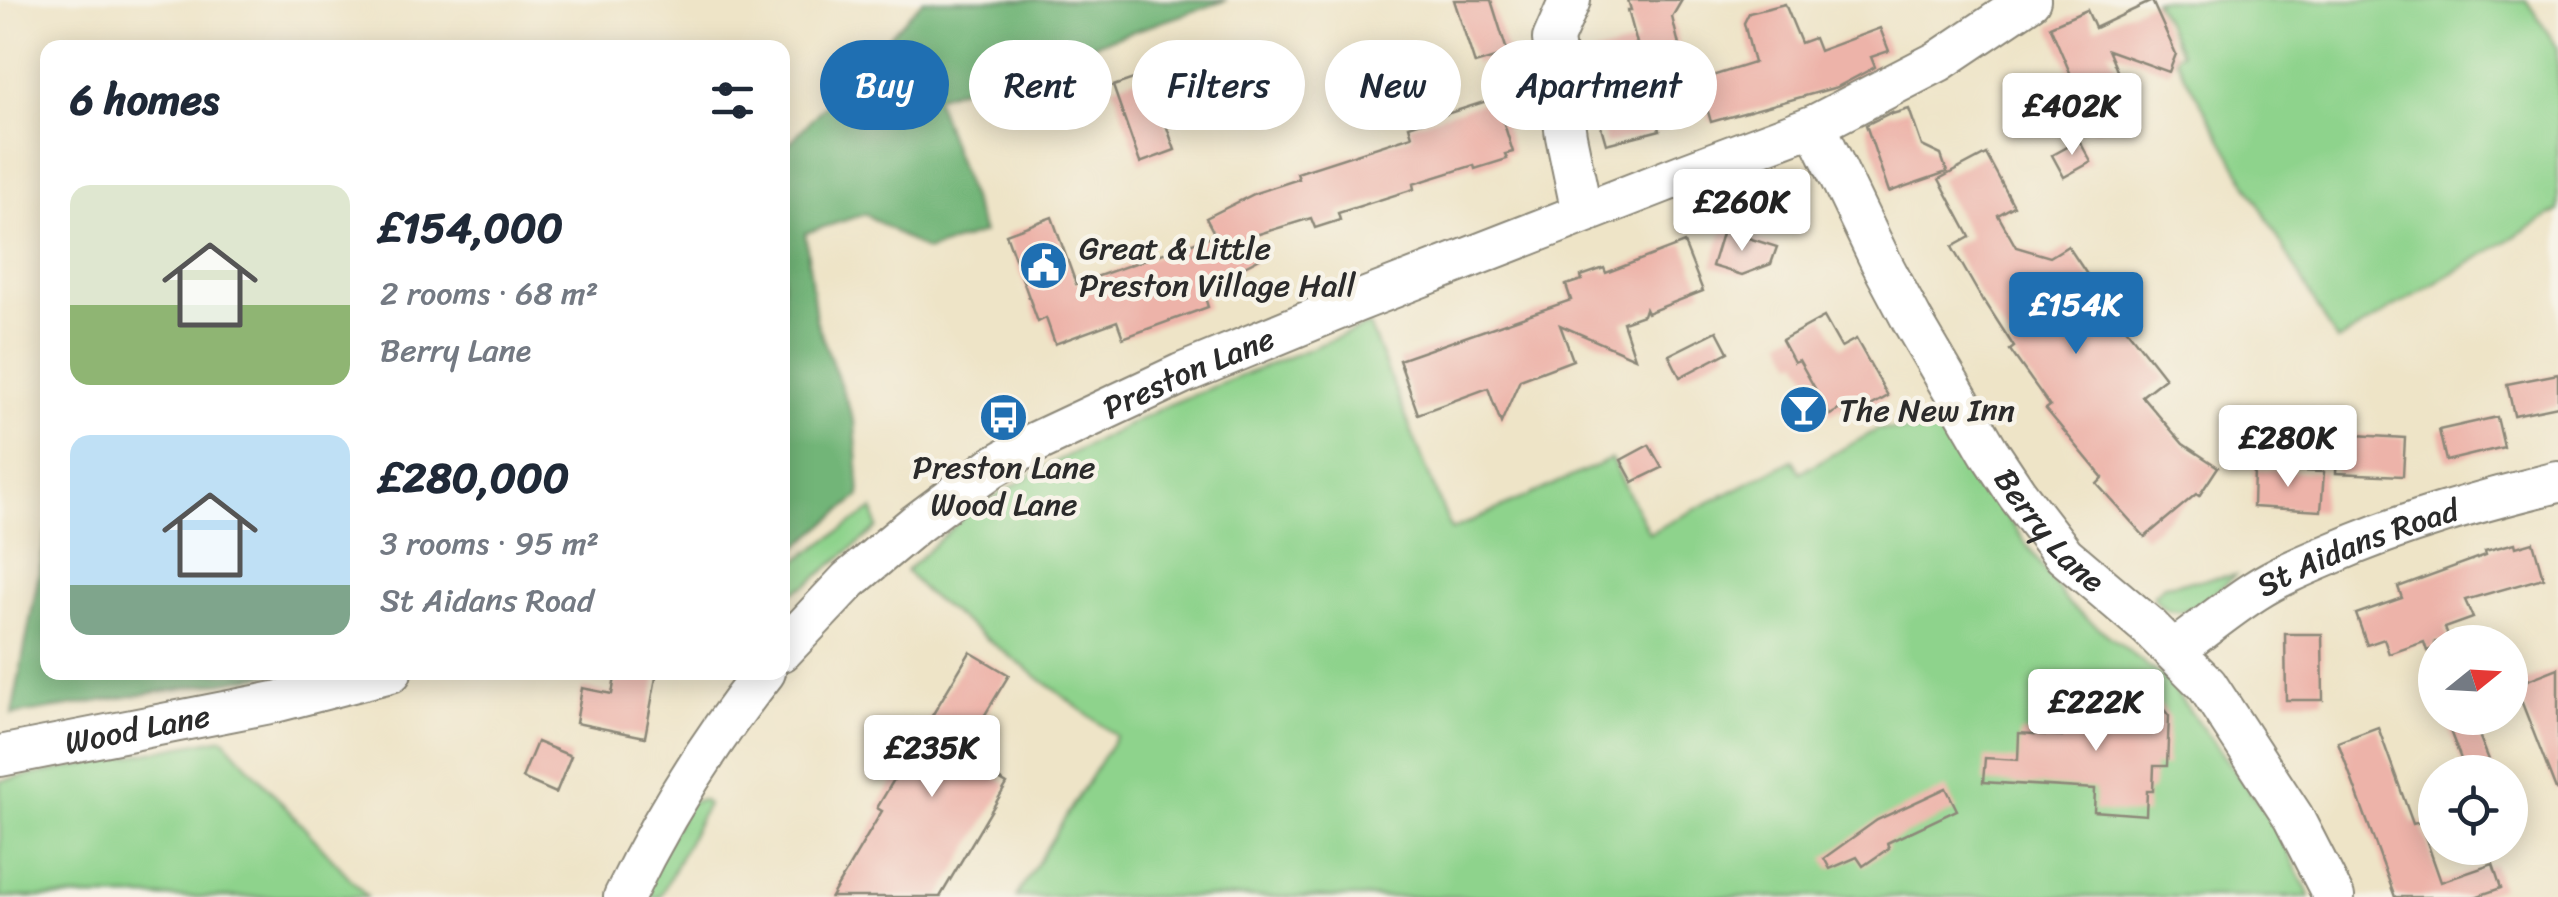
<!DOCTYPE html>
<html lang="en">
<head>
<meta charset="utf-8">
<style>
  body { margin:0; font-family:Sriracha,sans-serif; background:#f2f2f3; color:#1f2937; height:100vh; display:flex; flex-direction:column; font-size:38px; white-space:nowrap }
  * { box-sizing:border-box; margin:0 }
  p { font-size:32px; color:#747a83 }
  .icon { flex:none; width:55px; height:55px; fill:none; stroke:currentColor; stroke-width:2; stroke-linecap:round; stroke-linejoin:round }
  .map { position:relative; flex:1; overflow:hidden }
  .drawer { position:absolute; left:40px; top:40px; width:750px; height:640px; display:flex; flex-direction:column; background:#fff; border-radius:20px; box-shadow:0 5px 25px #0003 }
  .drawer>* { flex:none }
  .top-card { position:absolute; left:820px; top:40px; width:950px; height:90px; display:flex; gap:20px }
  .needle { width:65px; rotate:72deg }
  .buttons { position:absolute; left:2418px; top:625px; display:grid; gap:20px }
  .buttons a { display:grid; place-items:center; width:110px; height:110px; border-radius:50%; background:#fff; box-shadow:0 5px 25px #0003; font-size:50px }
  .price { position:absolute; translate:-50% -85px; padding:0 22px; border-radius:10px; background:#fff; color:#222; font-size:32px; line-height:65px; filter:drop-shadow(0 2px 5px #0008) }
  .price::after { content:''; position:absolute; left:50%; top:60px; width:30px; height:22px; margin-left:-15px; background:inherit; clip-path:polygon(0 0,100% 0,50% 100%) }
  .price.on { background:#1f6fb2; color:#fff }
  ul { padding:0; list-style:none }
  li { display:flex; align-items:center; gap:30px; height:250px; padding:0 30px }
  li span { display:grid; place-items:center; flex:none; width:280px; height:200px; border-radius:20px; color:#555 }
  li>.icon { margin-inline-start:auto }
  span .icon { width:120px; height:120px; fill:#fffc; stroke-width:1 }
  li b { font-size:42px }
  h2 { display:flex; justify-content:space-between; align-items:center; height:120px; padding:0 30px; font-size:42px }
  .tag { padding:0 35px; border-radius:45px; background:#fff; box-shadow:0 5px 25px #0003; font-size:35px; line-height:90px }
  .tag.on { background:#1f6fb2; color:#fff }
  .map>svg:first-child { display:block }
  .green { fill:#8ed38c; stroke:#5c7f5c; stroke-width:2.5 }
  .forest { fill:#72b578; stroke:#4e7052; stroke-width:2.5 }
  .building { fill:#edb3a9 }
  .lines { fill:none; stroke-linecap:round; stroke-linejoin:round }
  .minor-casing { stroke:#8c8879; stroke-width:44 }
  .minor { stroke:#fff; stroke-width:40 }
  .labels { text-anchor:middle; dominant-baseline:central; stroke-width:9; stroke-linejoin:round; paint-order:stroke }
  .poi-label { font-size:32px; fill:#2b2b2b; stroke:#f7f3e8; text-anchor:start }
  .street-label { font-size:32px; fill:#2b2b2b; stroke:#f7f3e8 }
</style>
</head>
<body>
<div class="map">
<svg width="2558" height="897" viewBox="0 0 2558 897">
  <rect width="100%" height="100%" fill="#f7f3e8"/>
  <filter id="ink" filterUnits="userSpaceOnUse"><feTurbulence type="fractalNoise" baseFrequency=".01" numOctaves="2"/><feDisplacementMap in="SourceGraphic" scale="20" xChannelSelector="R" yChannelSelector="G"/><feConvolveMatrix kernelMatrix="1 2 1 2 8 2 1 2 1" color-interpolation-filters="sRGB"/></filter>
  <filter id="wash" filterUnits="userSpaceOnUse"><feTurbulence type="fractalNoise" baseFrequency=".0048" numOctaves="4" result="noise"/><feDisplacementMap in="SourceGraphic" scale="40" xChannelSelector="R" yChannelSelector="G"/><feGaussianBlur stdDeviation="2.25" result="paint"/><feColorMatrix in="noise" values="0 0 0 0 0 0 0 0 0 0 0 0 0 0 0 0 0 1.4 0 .05"/><feComposite in="paint" operator="in"/></filter>
  <g filter="url(#wash)">
    <rect width="100%" height="100%" fill="#eee4c7"/>
    <!-- green -->
    <g class="green">
      <polygon points="2154,0 2526,0 2558,48 2558,211 2337,341 2174,56 2181,52"/>
      <polygon points="1369,325 1451,530 1611,459 1649,533 1793,460 1800,472 1879,429 1949,433 2068,604 2167,681 2273,822 2310,897 1016,897 1116,736 926,593 906,571 968,513 1043,468 1168,405"/>
      <polygon points="873,509 877,528 808,584 783,597 783,570"/>
      <path d="M2235,575c-17,14 -46,47 -71,33 -1,-1 -10,-10 -11,-12l11,-11z"/>
      <polygon points="223,738 367,897 0,897 0,781"/>
      <polygon points="702,800 707,804 660,897 638,897 688,802"/>
    </g>
    <!-- forest -->
    <g class="forest">
      <polygon points="923,0 1227,0 935,97 983,233 926,251 865,214 805,233 816,320 855,424 860,496 798,546 783,552 783,150"/>
      <polygon points="47,532 48,672 278,673 12,715"/>
    </g>
    <g id="blocks">
      <!-- building -->
      <g class="building">
        <polygon points="1454,0 1491,0 1508,54 1475,64"/>
        <polygon points="1628,0 1682,0 1672,17 1681,53 1688,51 1700,93 1653,106 1660,130 1606,144 1598,116 1609,114 1593,54 1637,43 1628,10 1631,10"/>
        <polygon points="2152,1 2176,54 2169,72 2108,50 2122,82 2108,88 2121,119 2095,131 2050,26 2087,10 2095,28"/>
        <polygon points="1785,4 1801,43 1814,38 1819,51 1880,28 1889,51 1871,57 1875,67 1837,87 1711,122 1699,80 1754,63 1744,23 1749,13"/>
        <polygon points="1148,74 1175,150 1140,163 1113,86"/>
        <polygon points="1496,98 1513,152 1505,154 1507,159 1475,169 1474,165 1413,184 1414,189 1338,213 1340,220 1315,228 1311,218 1249,237 1260,258 1202,288 1208,307 1123,338 1117,321 1055,344 1046,318 1038,322 1006,234 1052,217 1076,284 1215,235 1206,218 1256,193 1299,179 1297,173 1412,136 1409,126"/>
        <polygon points="1909,109 1922,146 1941,155 1947,172 1889,192 1866,125 1892,112 1892,114"/>
        <polygon points="2079,140 2091,162 2064,177 2052,155"/>
        <polygon points="1986,154 2014,206 1998,215 2016,247 2050,257 2068,246 2106,303 2165,378 2142,396 2183,444 2218,467 2199,496 2196,494 2145,537 2097,484 2103,478 2046,409 2050,406 2010,350 2014,347 1984,300 1983,301 1952,247 1970,237 1939,179"/>
        <polygon points="1723,230 1777,247 1771,264 1742,275 1712,266"/>
        <polygon points="1684,243 1703,291 1647,313 1645,309 1643,315 1623,322 1635,358 1560,325 1573,360 1520,380 1501,423 1488,388 1418,414 1399,360 1571,300 1566,285 1582,280 1581,276 1604,268 1606,273"/>
        <polygon points="1824,317 1841,347 1856,339 1888,396 1848,419 1842,408 1830,415 1799,360 1794,362 1782,340"/>
        <polygon points="1717,331 1728,352 1680,377 1669,355"/>
        <polygon points="2558,374 2558,406 2514,415 2507,384"/>
        <polygon points="2497,417 2504,447 2446,461 2439,430"/>
        <polygon points="2338,434 2405,438 2403,476 2336,473"/>
        <polygon points="1649,445 1662,468 1633,482 1621,460"/>
        <polygon points="2254,469 2324,472 2321,511 2253,507"/>
        <polygon points="2533,542 2543,578 2465,600 2473,618 2445,628 2450,642 2435,642 2435,648 2427,651 2424,642 2389,654 2384,639 2367,645 2356,614 2402,598 2398,587 2486,555 2485,551 2515,543 2516,547"/>
        <polygon points="2285,634 2322,634 2323,700 2286,700"/>
        <polygon points="970,652 1009,675 960,756 1007,784 940,897 831,897 882,811 877,808"/>
        <polygon points="2558,668 2558,789 2556,790 2515,685"/>
        <polygon points="616,672 657,672 645,737 576,723 582,688 612,694"/>
        <polygon points="2110,689 2142,691 2142,705 2161,706 2169,716 2167,766 2154,766 2153,791 2147,791 2146,815 2094,811 2095,789 1983,782 1985,758 2018,760 2019,733 2062,736 2064,716 2077,717 2077,710 2102,712 2103,702 2109,702"/>
        <polygon points="2445,718 2472,718 2494,772 2466,772"/>
        <polygon points="2378,727 2413,824 2420,822 2441,882 2493,864 2501,888 2475,897 2395,897 2338,742"/>
        <polygon points="537,742 571,756 556,793 522,778"/>
        <polygon points="1946,788 1957,810 1887,843 1889,848 1863,866 1857,857 1830,869 1824,858 1877,820"/>
      </g>
    </g>
  </g>
  <g filter="url(#ink)">
    <use href="#blocks" fill-opacity="0" stroke="#8c8879" stroke-width="2.5"/>
    <g class="lines">
      <defs>
        <g id="minor">
          <polyline points="1570,0 1553,39 1566,136 1582,213"/>
          <path id="s1" d="M1815,125l66,137 32,60 76,130 28,42 47,61 85,72 58,58 86,132 41,80"/>
          <path id="s2" d="M2174,650c27,-19 53,-41 81,-59 23,-15 50,-26 76,-37 73,-32 149,-53 227,-72"/>
          <path id="s3" d="M782,651l67,-71 67,-56 75,-56 45,-26 145,-68 175,-72 328,-128 131,-49 124,-64 91,-61"/>
          <path id="s4" d="M0,756l275,-54 116,-30"/>
          <path d="M624,897c38,-79 86,-156 141,-225"/>
        </g>
      </defs>
      <!-- minor casing -->
      <use href="#minor" class="minor-casing"/>
      <!-- minor -->
      <use href="#minor" class="minor"/>
    </g>
  </g>
  <!-- icons -->
  <defs>
    <symbol id="civic-disc" viewBox="-11 -11 22 22"><circle r="9.5" fill="#1f6fb2" stroke="#f7f3e8"/><path d="M-.6-6.5H3V-4.5H.6V-3L4-1V1h2V6H-6V1h2V-1L-.6-3ZM-1.2 2.5V6h2.4V2.5Z" fill="#fff"/></symbol>
    <symbol id="bar-disc" viewBox="-11 -11 22 22"><circle r="9.5" fill="#1f6fb2" stroke="#f7f3e8"/><path d="M-6-5H6L.8 .8V4.5H3.5V6h-7V4.5H-.8V.8Z" fill="#fff"/></symbol>
    <symbol id="bus-disc" viewBox="-11 -11 22 22"><circle r="9.5" fill="#1f6fb2" stroke="#f7f3e8"/><path d="M-5-6H5V4H4V6H2V4H-2V6H-4V4H-5ZM-3.5-4V0h7V-4ZM-3.5 1.2v1.5H-2V1.2ZM2 1.2v1.5H3.5V1.2Z" fill="#fff"/></symbol>
  </defs>
  <g fill-rule="evenodd">
    <use href="#civic-disc" x="1016" y="238" width="55" height="55"/>
    <use href="#bar-disc" x="1776" y="382" width="55" height="55"/>
    <use href="#bus-disc" x="976" y="390" width="55" height="55"/>
  </g>
  <g class="labels">
    <!-- poi labels -->
    <g class="poi-label">
      <text x="1079" y="248">Great &amp; Little<tspan x="1079" dy="37">Preston Village Hall</tspan></text>
      <text x="1839" y="410">The New Inn</text>
      <text x="1004" y="467" text-anchor="middle">Preston Lane<tspan x="1004" dy="37">Wood Lane</tspan></text>
    </g>
    <!-- street labels -->
    <g class="street-label">
      <text stroke="none"><textPath href="#s3" startOffset="498">Preston Lane</textPath></text>
      <text stroke="none"><textPath href="#s1" startOffset="470">Berry Lane</textPath></text>
      <text stroke="none"><textPath href="#s2" startOffset="212">St Aidans Road</textPath></text>
      <text stroke="none"><textPath href="#s4" startOffset="140">Wood Lane</textPath></text>
    </g>
  </g>
</svg>
<div class="buttons">
<a><svg class="needle" viewBox="-14 -14 28 28"><path d="M0-13l5 13h-10z" fill="#e53935"/><path d="M0 13l5-13h-10z" fill="#747a83"/></svg></a>
<a><svg class="icon" aria-label="locate" viewBox="0 0 24 24"><circle cx="12" cy="12" r="6"/><path d="M12 2v4M12 18v4M2 12h4M18 12h4"/></svg></a>
</div>
<b class="price" style="left:2072px;top:158px">£402K</b>
<b class="price" style="left:1742px;top:254px">£260K</b>
<b class="price on" style="left:2076px;top:357px">£154K</b>
<b class="price" style="left:2288px;top:490px">£280K</b>
<b class="price" style="left:2096px;top:754px">£222K</b>
<b class="price" style="left:932px;top:800px">£235K</b>
<div class="top-card">
<a class="tag on">Buy</a>
<a class="tag">Rent</a>
<a class="tag">Filters</a>
<a class="tag">New</a>
<a class="tag">Apartment</a>
</div>
<section class="drawer">
<h2>6 homes<svg class="icon" aria-label="filters" viewBox="0 0 24 24"><path d="M4 7h16M4 17h16"/><circle cx="9" cy="7" r="2"/><circle cx="15" cy="17" r="2"/></svg></h2>
<ul>
<li><span style="background:linear-gradient(#dfe7d0 60%,#8fb573 0)"><svg class="icon" aria-label="home" viewBox="0 0 24 24"><path d="M3 11l9-7 9 7M6 9v11h12V9"/></svg></span><div><b>£154,000</b><p>2 rooms · 68 m²</p><p>Berry Lane</p></div></li>
<li><span style="background:linear-gradient(#bfe0f5 75%,#7fa58c 0)"><svg class="icon" aria-label="home" viewBox="0 0 24 24"><path d="M3 11l9-7 9 7M6 9v11h12V9"/></svg></span><div><b>£280,000</b><p>3 rooms · 95 m²</p><p>St Aidans Road</p></div></li>
</ul>
</section>
</div>
</body>
</html>
